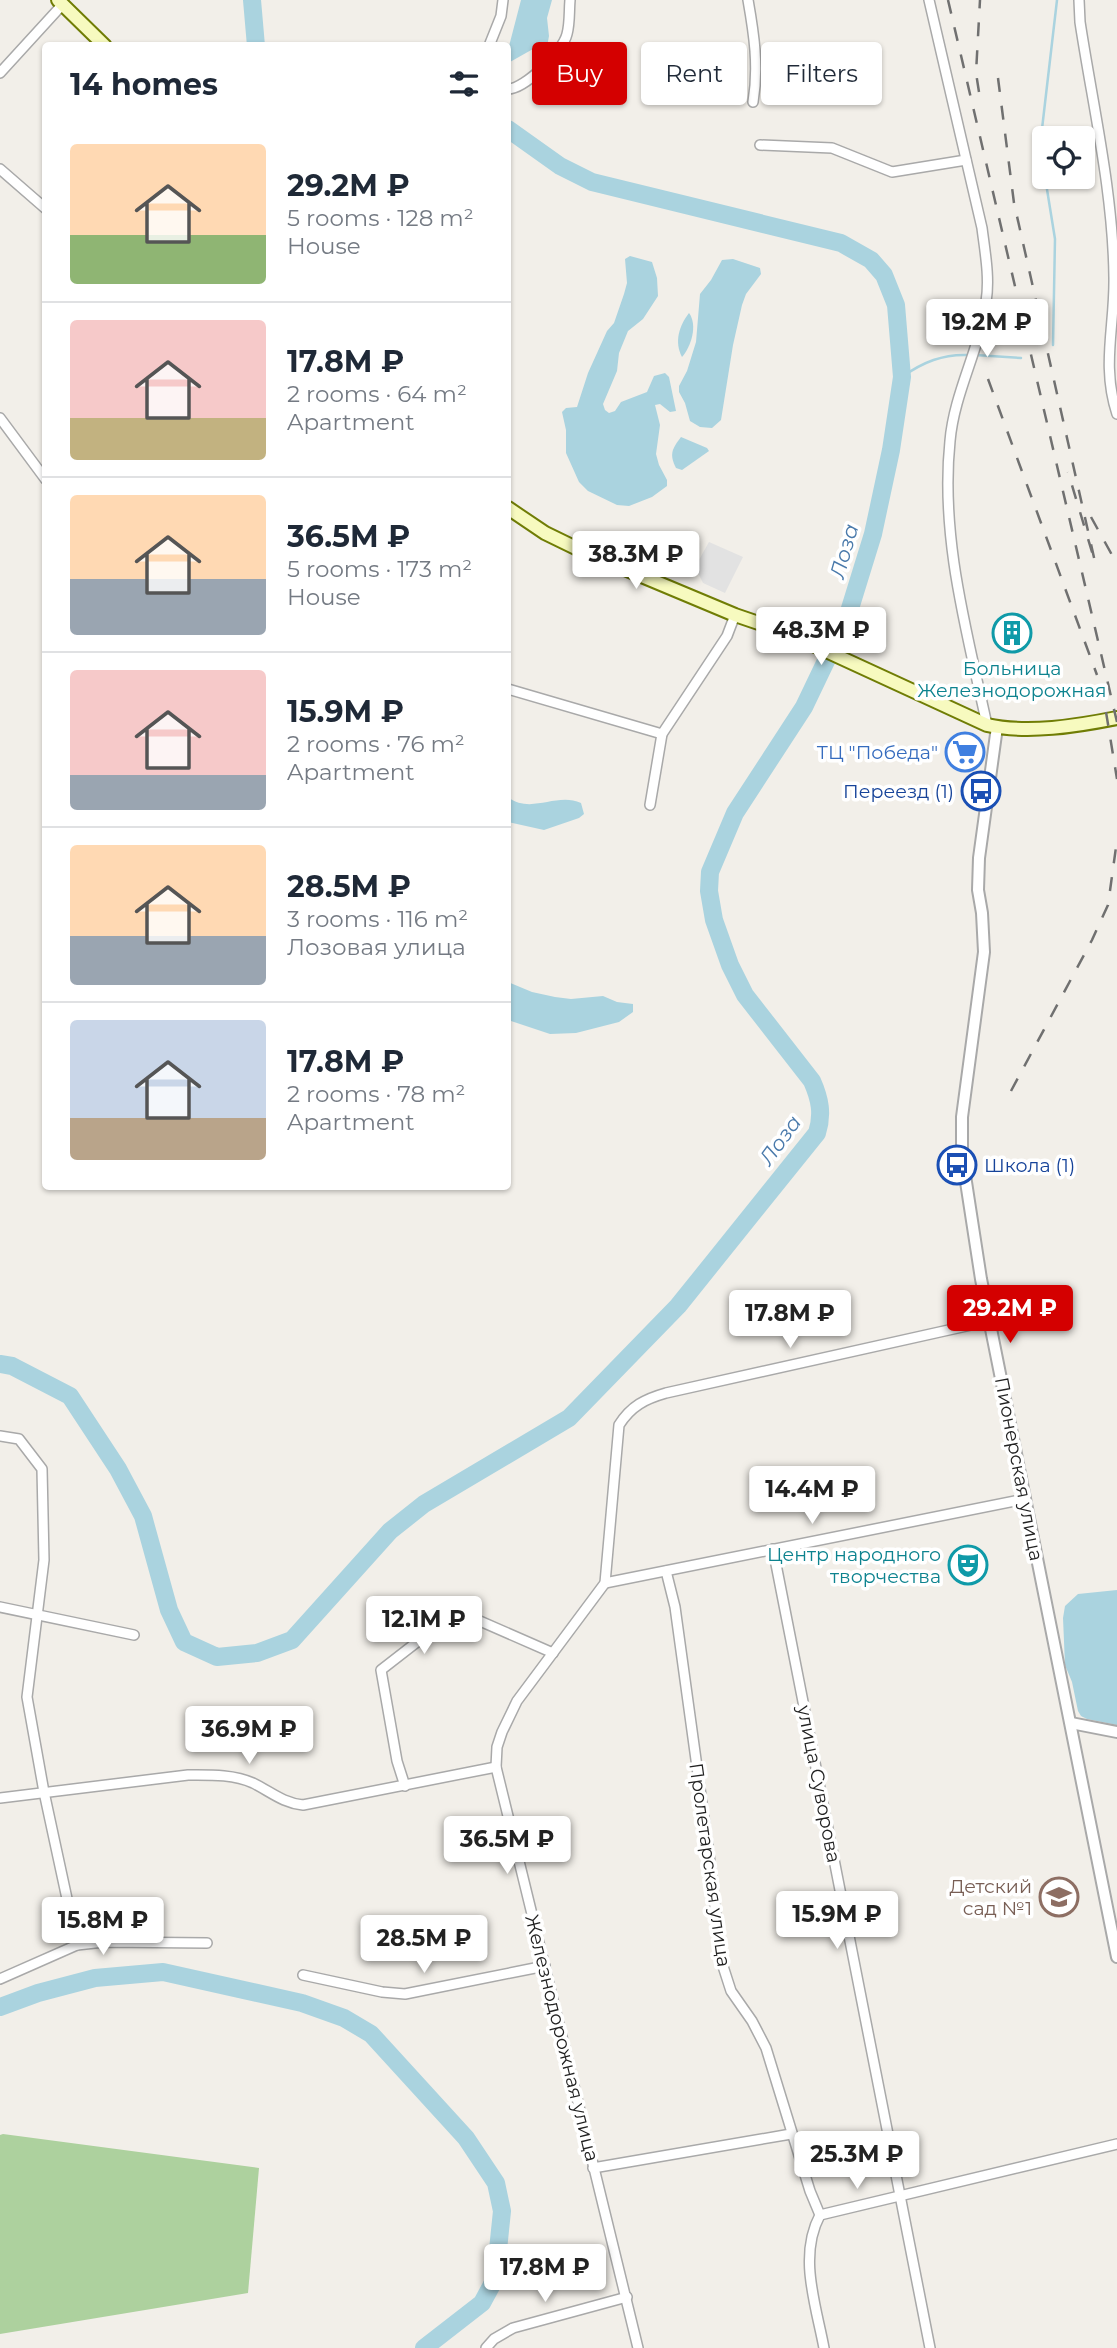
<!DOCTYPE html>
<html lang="en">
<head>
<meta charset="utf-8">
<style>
  body { margin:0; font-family:Montserrat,sans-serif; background:#f6f6f7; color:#1f2937; height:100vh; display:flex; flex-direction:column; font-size:26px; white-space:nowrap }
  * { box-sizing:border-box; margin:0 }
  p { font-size:23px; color:#747a83 }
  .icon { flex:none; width:38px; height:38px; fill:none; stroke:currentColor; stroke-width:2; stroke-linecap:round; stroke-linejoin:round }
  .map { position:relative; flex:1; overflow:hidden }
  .drawer { position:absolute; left:42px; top:42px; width:469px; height:1148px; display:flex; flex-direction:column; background:#fff; border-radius:7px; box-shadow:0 2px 5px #0004 }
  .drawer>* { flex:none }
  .guide { position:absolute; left:532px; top:42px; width:480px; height:63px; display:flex; gap:14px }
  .fabs { position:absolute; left:1032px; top:126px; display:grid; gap:14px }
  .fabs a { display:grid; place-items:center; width:63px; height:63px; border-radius:7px; background:#fff; box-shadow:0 2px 5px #0004; font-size:35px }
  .price { position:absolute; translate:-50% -60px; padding:0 16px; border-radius:7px; background:#fff; color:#222; font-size:23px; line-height:46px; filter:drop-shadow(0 2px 4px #0008) }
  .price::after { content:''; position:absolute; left:50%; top:42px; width:21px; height:16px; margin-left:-10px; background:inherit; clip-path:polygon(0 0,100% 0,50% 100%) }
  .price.active { background:#d40000; color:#fff }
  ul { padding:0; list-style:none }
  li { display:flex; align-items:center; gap:21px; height:175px; padding:0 28px }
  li+li { border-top:2px solid #e0e1e3 }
  li span { display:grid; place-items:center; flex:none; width:196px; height:140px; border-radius:7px; color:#555 }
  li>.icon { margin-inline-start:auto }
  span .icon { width:84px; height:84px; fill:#fffc; stroke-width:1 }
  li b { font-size:30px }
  h2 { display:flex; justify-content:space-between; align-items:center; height:84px; padding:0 28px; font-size:30px }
  .tag { padding:0 24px; border-radius:7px; background:#fff; box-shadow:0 2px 5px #0004; font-size:24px; line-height:63px }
  .tag.active { background:#d40000; color:#fff }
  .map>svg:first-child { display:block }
  .forest { fill:#add19e }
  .parking { fill:#e2e2e2 }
  .water { fill:#aad3df }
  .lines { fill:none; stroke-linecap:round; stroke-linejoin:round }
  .stream { stroke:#aad3df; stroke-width:2.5 }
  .river { stroke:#aad3df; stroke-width:18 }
  .minor-casing { stroke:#a9a9a9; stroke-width:12 }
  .tertiary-casing { stroke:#a9a9a9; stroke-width:14 }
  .secondary-casing { stroke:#707d05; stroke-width:16 }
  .minor { stroke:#fff; stroke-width:9 }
  .tertiary { stroke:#fff; stroke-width:10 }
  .secondary { stroke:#f7fabf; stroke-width:12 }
  .rail { stroke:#707070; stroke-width:2.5; stroke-dasharray:14 14; stroke-linecap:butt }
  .labels { text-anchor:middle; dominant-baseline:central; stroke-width:7; stroke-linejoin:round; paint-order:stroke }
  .culture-label { font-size:19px; fill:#0d838f; stroke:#fff }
  .shop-label { font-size:19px; fill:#366cbe; stroke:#fff; text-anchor:end }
  .transit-label { font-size:19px; fill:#164399; stroke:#fff; text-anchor:end }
  .street-label { font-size:19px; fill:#222; stroke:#fff }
  .education-label { font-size:19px; fill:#785e54; stroke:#fff; text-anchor:end }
  .water-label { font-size:21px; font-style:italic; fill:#4a7aab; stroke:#fff }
</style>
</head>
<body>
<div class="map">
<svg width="1117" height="2348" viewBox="0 0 1117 2348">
  <rect width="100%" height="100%" fill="#f2efe9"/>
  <!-- forest -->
  <polygon class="forest" points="3,2134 259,2168 248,2293 0,2334 0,2135"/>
  <!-- parking -->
  <polygon class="parking" points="709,542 743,557 725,593 703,583 695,567"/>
  <!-- water -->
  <g class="water">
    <polygon points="521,0 552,0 547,18 549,36 547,47 533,49 510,62 508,61 508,50"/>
    <polygon points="630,256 652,262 657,278 658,296 643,319 628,331 619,353 617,371 603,404 605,410 609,413 615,411 621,402 647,392 654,376 665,373 669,377 676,411 670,412 660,404 655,405 660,425 656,454 659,465 667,480 667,486 652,497 629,506 617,505 588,491 579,482 566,453 566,430 562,412 566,408 577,407 588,373 607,331 614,323 624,294 627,283 625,259"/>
    <polygon points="733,259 760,268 761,274 746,294 742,305 733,345 721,420 712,428 700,427 690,421 685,403 679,392 679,386 687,371 696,342 700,294 711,280 722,260"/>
    <path d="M689,313c9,12 2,34 -7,44 -8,-15 -3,-31 7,-44z"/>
    <path d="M681,437l26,11 2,3 -27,19 -6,-2c-7,-14 -4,-19 5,-31z"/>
    <path d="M508,797c23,18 48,-5 73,6l3,11 -5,4 -35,12 -36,-8z"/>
    <polygon points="508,982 532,992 555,997 571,999 603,996 617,1002 633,1004 633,1012 619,1022 576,1033 550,1034 508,1020"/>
    <polygon points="1117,1590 1117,1725 1087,1719 1081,1716 1078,1711 1072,1682 1065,1665 1063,1618 1065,1606 1078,1594"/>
  </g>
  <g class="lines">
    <!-- stream -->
    <g class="stream">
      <polyline points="1053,345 1055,239 1040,146 1057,0"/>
      <polyline points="975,355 1021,358"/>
      <path d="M902,377c21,-15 41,-23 66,-22"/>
    </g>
    <!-- river -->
    <g class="river">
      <polyline points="252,0 256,46"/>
      <path d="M0,1364l12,2 58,30 48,73 25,47 26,94 15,32 33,15 40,-4 35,-13 98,-109 34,-27 145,-86 109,-112 139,-173c6,-19 3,-34 -5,-52l-67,-86 -15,-30 -16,-45 -5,-29 1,-19 25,-59 69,-106 44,-92 25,-81 18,-84 11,-73 -6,-72 -12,-30 -13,-15 -30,-17 -249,-61 -32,-16 -52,-37"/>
      <polyline points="0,2007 38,1993 95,1978 163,1972 302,2003 344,2018 371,2034 466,2138 496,2183 502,2211 495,2279 482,2303 424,2348"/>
    </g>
    <defs>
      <g id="minor">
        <path d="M748,0c6,34 11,67 5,102"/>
        <path d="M929,0l53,228c3,24 8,50 4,74 -6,47 -32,91 -36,139 -10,96 17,191 37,284"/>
        <path d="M1079,0l1,22c13,85 33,169 34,255 1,49 -13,88 3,137"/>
        <polyline points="489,46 501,16 503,0"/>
        <polyline points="0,73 63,4"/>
        <path d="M508,89c17,0 55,-38 59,-55 3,-11 2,-23 3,-34"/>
        <polyline points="760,145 832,148 892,172 966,160"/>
        <polyline points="0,169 46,209"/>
        <polyline points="0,418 46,480"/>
        <polyline points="508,689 662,734"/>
        <polyline points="650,805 662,734 727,636 735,615"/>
        <polyline points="0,1436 19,1439 42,1469 44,1560 27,1697 44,1792 77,1945"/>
        <polyline points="773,1549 930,2348"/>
        <path d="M666,1571l9,36 34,247 12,106 10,31 21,30 14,27 44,143 10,24c-22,41 -4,90 4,133"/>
        <polyline points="605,1583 1025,1499"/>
        <polyline points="0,1607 134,1635"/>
        <polyline points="405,1786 397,1761 381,1670 457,1611 553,1653"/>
        <path d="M0,1798l188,-23c21,0 45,-1 65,8 18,9 30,20 50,22l193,-38"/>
        <polyline points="303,1975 382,1992 405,1994 545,1966"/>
        <polyline points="0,1979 77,1945 104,1942 207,1943"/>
        <polyline points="593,2168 791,2134"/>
        <polyline points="820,2215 1117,2144"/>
        <polyline points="486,2348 494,2339 513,2328 627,2297"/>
        <path d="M638,2348l-142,-581 1,-20 5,-15 15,-31 88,-118 14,-158c12,-19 26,-26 47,-32l323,-72"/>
      </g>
      <g id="tertiary">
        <polyline points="997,727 979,858 978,890 982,913 984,952 962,1117 962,1156 981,1279 1117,1957"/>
        <polyline points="1071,1723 1117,1732"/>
      </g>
      <g id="secondary">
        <polyline points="58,0 105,46"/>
        <path d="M508,508l37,25 37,18 153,64 50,17 202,93c41,9 90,1 130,-7"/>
      </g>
    </defs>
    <!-- minor casing -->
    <use href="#minor" class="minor-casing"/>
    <!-- tertiary casing -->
    <use href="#tertiary" class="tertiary-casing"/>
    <!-- secondary casing -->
    <use href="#secondary" class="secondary-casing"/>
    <!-- minor -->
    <use href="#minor" class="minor"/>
    <!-- tertiary -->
    <use href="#tertiary" class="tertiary"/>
    <!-- secondary -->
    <use href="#secondary" class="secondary"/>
    <!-- rail -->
    <g class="rail">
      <polyline points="948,0 1117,722"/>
      <polyline points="998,78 1014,203 1095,562 1068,472"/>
      <polyline points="979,92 976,73 980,0"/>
      <polyline points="988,379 1097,675"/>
      <polyline points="1091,517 1117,564"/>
      <polyline points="1106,712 1117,779"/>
      <polyline points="1011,1091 1092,940 1108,905 1117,840"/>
    </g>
  </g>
  <!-- icons -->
  <defs>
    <symbol id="building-ring" viewBox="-11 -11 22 22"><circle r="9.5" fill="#fff" stroke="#0f9aa8" stroke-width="1.5"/><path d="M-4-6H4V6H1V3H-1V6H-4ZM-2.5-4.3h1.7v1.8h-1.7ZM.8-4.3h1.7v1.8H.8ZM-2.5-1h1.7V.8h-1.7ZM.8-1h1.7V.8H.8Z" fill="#0f9aa8"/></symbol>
    <symbol id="supermarket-ring" viewBox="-11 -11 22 22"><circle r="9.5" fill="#fff" stroke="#3f7fe0" stroke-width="1.5"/><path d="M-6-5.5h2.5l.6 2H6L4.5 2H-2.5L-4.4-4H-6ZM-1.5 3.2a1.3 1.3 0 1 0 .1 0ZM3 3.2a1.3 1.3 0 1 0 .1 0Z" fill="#3f7fe0"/></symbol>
    <symbol id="bus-ring" viewBox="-11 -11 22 22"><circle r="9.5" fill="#fff" stroke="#1a4fb4" stroke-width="1.5"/><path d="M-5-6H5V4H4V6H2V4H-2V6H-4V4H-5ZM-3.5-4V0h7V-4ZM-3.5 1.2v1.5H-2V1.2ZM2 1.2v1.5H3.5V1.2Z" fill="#1a4fb4"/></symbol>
    <symbol id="theatre-ring" viewBox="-11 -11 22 22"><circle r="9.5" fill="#fff" stroke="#0f9aa8" stroke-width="1.5"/><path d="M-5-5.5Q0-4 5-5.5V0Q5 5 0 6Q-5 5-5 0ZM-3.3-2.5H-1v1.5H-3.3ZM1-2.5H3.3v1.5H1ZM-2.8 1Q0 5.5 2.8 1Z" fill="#0f9aa8"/></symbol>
    <symbol id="school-ring" viewBox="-11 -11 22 22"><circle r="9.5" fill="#fff" stroke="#8d6e63" stroke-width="1.5"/><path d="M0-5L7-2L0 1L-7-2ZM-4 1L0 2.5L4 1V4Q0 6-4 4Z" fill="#8d6e63"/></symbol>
  </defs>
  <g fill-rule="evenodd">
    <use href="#building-ring" x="990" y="611" width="44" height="44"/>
    <use href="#supermarket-ring" x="943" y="730" width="44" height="44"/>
    <use href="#bus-ring" x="959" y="769" width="44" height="44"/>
    <use href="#bus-ring" x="935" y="1143" width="44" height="44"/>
    <use href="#theatre-ring" x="946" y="1543" width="44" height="44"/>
    <use href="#school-ring" x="1037" y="1875" width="44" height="44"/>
  </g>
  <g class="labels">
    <!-- culture labels -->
    <g class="culture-label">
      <text x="1012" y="668">Больница<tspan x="1012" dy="22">Железнодорожная</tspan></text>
      <text x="941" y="1554" text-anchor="end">Центр народного<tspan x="941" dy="22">творчества</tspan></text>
    </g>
    <!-- shop labels -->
    <g class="shop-label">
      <text x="938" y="752">ТЦ "Победа"</text>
    </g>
    <!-- transit labels -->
    <g class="transit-label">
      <text x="954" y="791">Переезд (1)</text>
      <text x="984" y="1165" text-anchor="start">Школа (1)</text>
    </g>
    <!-- street labels -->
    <g class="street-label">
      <text transform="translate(1019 1469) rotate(79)">Пионерская улица</text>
      <text transform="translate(819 1784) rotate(79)">улица Суворова</text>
      <text transform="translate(710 1865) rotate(82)">Пролетарская улица</text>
      <text transform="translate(562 2038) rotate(76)">Железнодорожная улица</text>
    </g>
    <!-- education labels -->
    <g class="education-label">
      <text x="1032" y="1886">Детский<tspan x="1032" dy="22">сад №1</tspan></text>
    </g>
    <!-- water labels -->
    <g class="water-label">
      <text transform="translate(844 551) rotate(-74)">Лоза</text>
      <text transform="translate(780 1140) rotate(-54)">Лоза</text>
    </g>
  </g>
</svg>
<div class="fabs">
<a><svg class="icon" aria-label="locate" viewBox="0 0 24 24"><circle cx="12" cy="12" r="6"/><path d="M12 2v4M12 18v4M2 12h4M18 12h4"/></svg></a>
</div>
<b class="price" style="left:987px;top:359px">19.2M ₽</b>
<b class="price" style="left:636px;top:591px">38.3M ₽</b>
<b class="price" style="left:821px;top:667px">48.3M ₽</b>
<b class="price active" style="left:1010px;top:1345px">29.2M ₽</b>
<b class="price" style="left:790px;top:1350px">17.8M ₽</b>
<b class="price" style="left:812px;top:1526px">14.4M ₽</b>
<b class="price" style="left:424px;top:1656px">12.1M ₽</b>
<b class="price" style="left:249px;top:1766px">36.9M ₽</b>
<b class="price" style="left:507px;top:1876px">36.5M ₽</b>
<b class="price" style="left:837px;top:1951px">15.9M ₽</b>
<b class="price" style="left:103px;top:1957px">15.8M ₽</b>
<b class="price" style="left:424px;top:1975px">28.5M ₽</b>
<b class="price" style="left:857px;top:2191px">25.3M ₽</b>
<b class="price" style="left:545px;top:2304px">17.8M ₽</b>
<div class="guide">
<a class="tag active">Buy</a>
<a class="tag">Rent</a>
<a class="tag">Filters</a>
</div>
<section class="drawer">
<h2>14 homes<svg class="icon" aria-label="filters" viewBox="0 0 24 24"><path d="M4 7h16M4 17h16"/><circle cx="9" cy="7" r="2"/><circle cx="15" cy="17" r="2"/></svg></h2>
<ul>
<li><span style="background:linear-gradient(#ffd9b3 65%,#8fb573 0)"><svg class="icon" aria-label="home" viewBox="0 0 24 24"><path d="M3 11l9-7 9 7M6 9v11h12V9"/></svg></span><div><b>29.2M ₽</b><p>5 rooms · 128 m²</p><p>House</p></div></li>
<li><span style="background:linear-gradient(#f6c9c9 70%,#c2b280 0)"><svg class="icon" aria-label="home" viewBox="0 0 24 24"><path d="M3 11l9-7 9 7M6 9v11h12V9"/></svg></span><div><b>17.8M ₽</b><p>2 rooms · 64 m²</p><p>Apartment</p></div></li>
<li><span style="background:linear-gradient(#ffd9b3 60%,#9aa5b1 0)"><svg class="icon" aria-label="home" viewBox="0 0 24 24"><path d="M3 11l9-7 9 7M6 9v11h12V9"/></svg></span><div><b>36.5M ₽</b><p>5 rooms · 173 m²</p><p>House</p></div></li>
<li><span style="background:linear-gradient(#f6c9c9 75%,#9aa5b1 0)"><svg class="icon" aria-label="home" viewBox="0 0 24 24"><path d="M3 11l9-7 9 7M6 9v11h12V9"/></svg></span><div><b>15.9M ₽</b><p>2 rooms · 76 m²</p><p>Apartment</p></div></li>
<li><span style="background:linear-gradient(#ffd9b3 65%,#9aa5b1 0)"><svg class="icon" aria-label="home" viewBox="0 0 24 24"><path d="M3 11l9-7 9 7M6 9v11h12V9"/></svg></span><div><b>28.5M ₽</b><p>3 rooms · 116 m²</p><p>Лозовая улица</p></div></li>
<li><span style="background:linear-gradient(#c9d6e8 70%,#b9a48a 0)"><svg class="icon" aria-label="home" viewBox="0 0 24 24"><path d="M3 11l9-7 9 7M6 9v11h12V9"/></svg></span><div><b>17.8M ₽</b><p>2 rooms · 78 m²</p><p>Apartment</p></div></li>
</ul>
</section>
</div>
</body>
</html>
